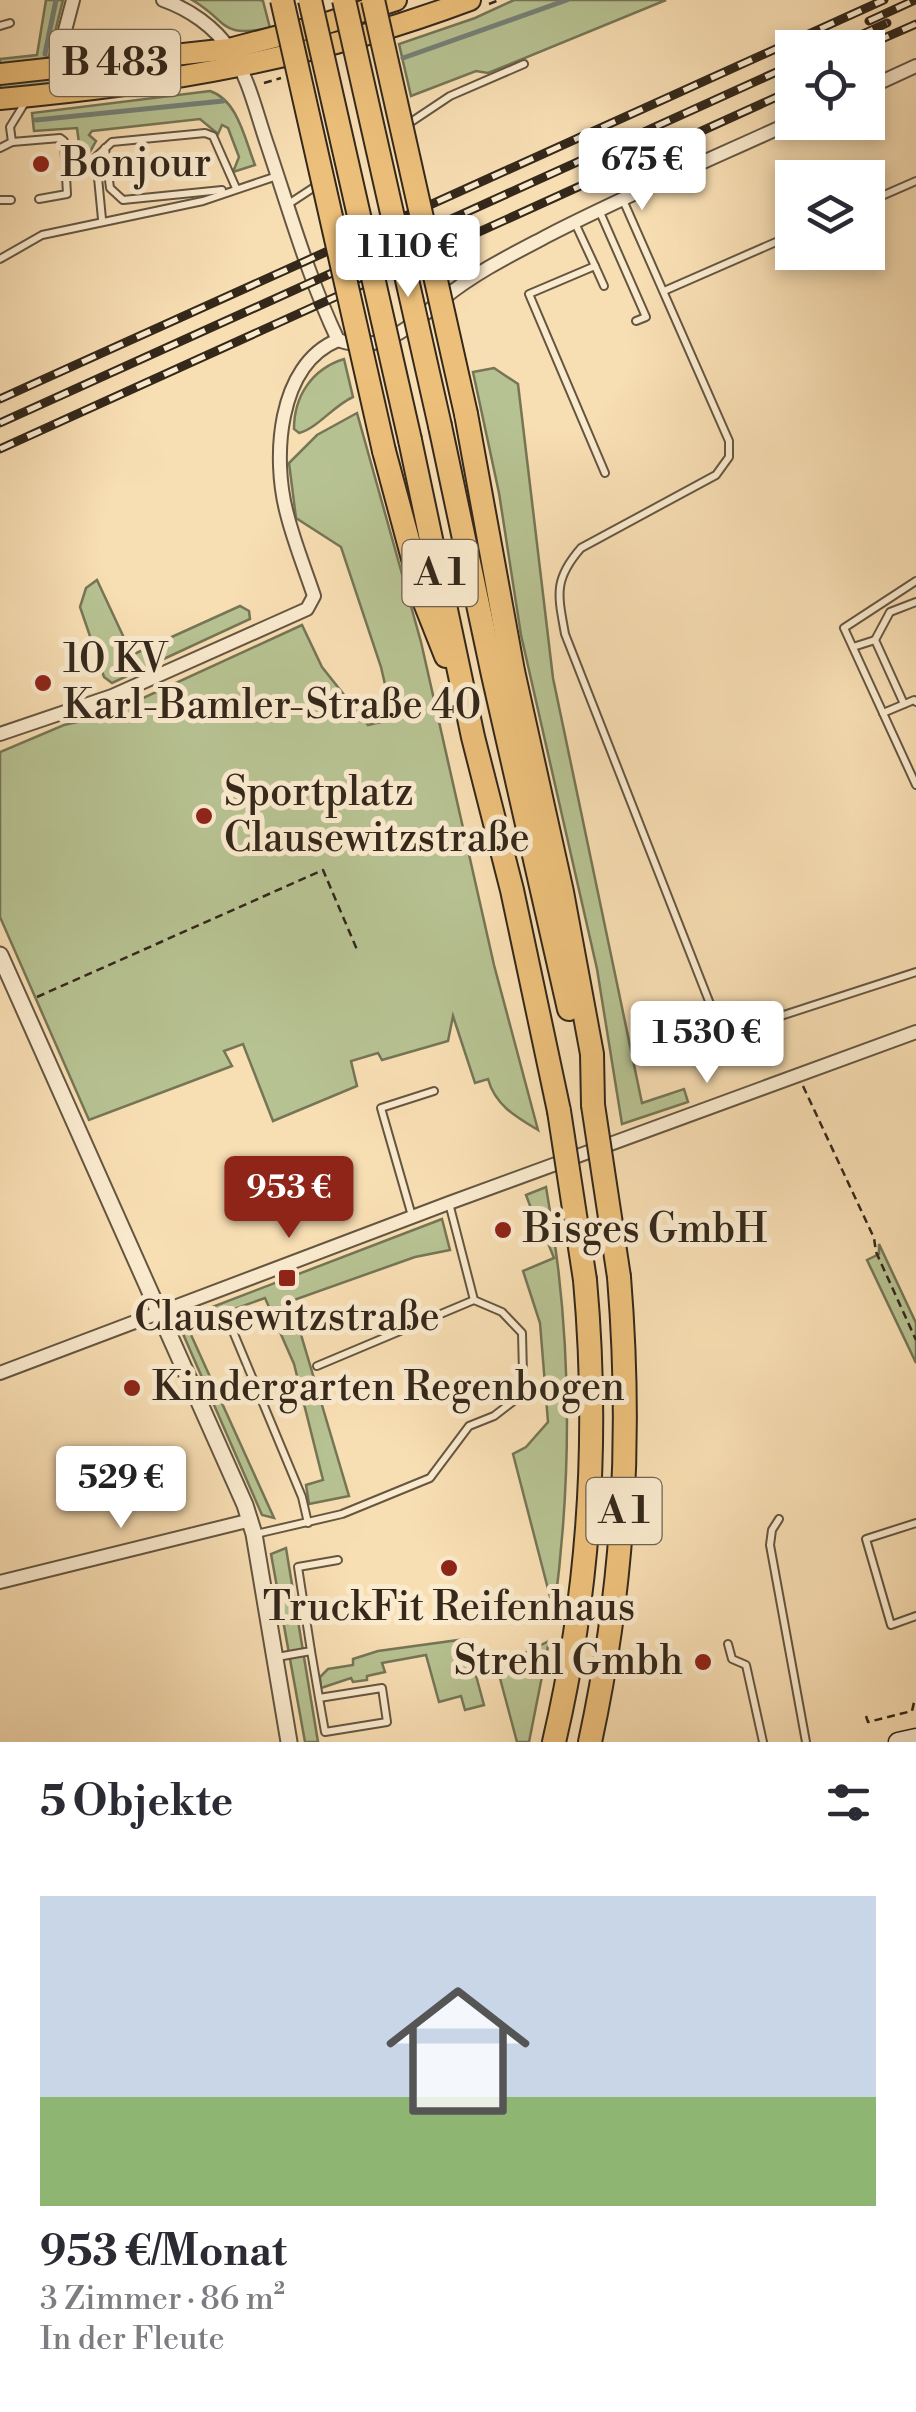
<!DOCTYPE html>
<html lang="de">
<head>
<meta charset="utf-8">
<style>
  body { margin:0; font-family:"Libre Bodoni",serif; background:#f7f7f7; color:#2b2b33; height:100vh; display:flex; flex-direction:column; font-size:38px; white-space:nowrap }
  * { box-sizing:border-box; margin:0 }
  p { font-size:32px; color:#7c7c81 }
  .icon { flex:none; width:55px; height:55px; fill:none; stroke:currentColor; stroke-width:2; stroke-linecap:round; stroke-linejoin:round }
  .map { position:relative; height:1742px; overflow:hidden }
  .details { display:flex; flex-direction:column; background:#fff; flex:1 }
  .details>* { flex:none }
  .fabs { position:absolute; left:775px; top:30px; display:grid; gap:20px }
  .fabs a { display:grid; place-items:center; width:110px; height:110px; border-radius:0px; background:#fff; box-shadow:0 5px 15px #0003; font-size:50px }
  .price { position:absolute; translate:-50% -85px; padding:0 22px; border-radius:10px; background:#fff; color:#222; font-size:32px; line-height:65px; filter:drop-shadow(0 2px 5px #0008) }
  .price::after { content:''; position:absolute; left:50%; top:60px; width:30px; height:22px; margin-left:-15px; background:inherit; clip-path:polygon(0 0,100% 0,50% 100%) }
  .price.selected { background:#8f2418; color:#fff }
  ul { padding:0; list-style:none }
  li { display:grid; align-content:center; gap:20px; height:530px; padding:0 40px }
  li span { display:grid; place-items:center; height:310px; border-radius:0px; color:#555 }
  li>.icon { margin-inline-start:auto }
  span .icon { width:180px; height:180px; fill:#fffc; stroke-width:1 }
  li b { font-size:42px }
  h2 { display:flex; justify-content:space-between; align-items:center; height:120px; padding:0 40px; font-size:42px }
  .map>svg:first-child { display:block }
  .green { fill:#b7c292; stroke:#767556; stroke-width:2.5 }
  .lines { fill:none; stroke-linecap:round; stroke-linejoin:round }
  .stream { stroke:#758077; stroke-width:5 }
  .service-casing { stroke:#655641; stroke-width:10 }
  .minor-casing { stroke:#655641; stroke-width:16 }
  .tertiary-casing { stroke:#655641; stroke-width:19 }
  .secondary-casing { stroke:#34281b; stroke-width:21 }
  .primary-casing { stroke:#34281b; stroke-width:24 }
  .motorway-casing { stroke:#34281b; stroke-width:26 }
  .path { stroke:#34281b; stroke-width:2.5; stroke-dasharray:8 5; stroke-linecap:butt }
  .service { stroke:#faeace; stroke-width:6 }
  .minor { stroke:#faeace; stroke-width:12 }
  .tertiary { stroke:#faeace; stroke-width:15 }
  .secondary { stroke:#faeace; stroke-width:18 }
  .primary { stroke:#ecbf7a; stroke-width:20 }
  .motorway { stroke:#ecbf7a; stroke-width:22 }
  .rail-casing { stroke:#34281b; stroke-width:9 }
  .rail { stroke:#faeace; stroke-width:5; stroke-dasharray:15; stroke-linecap:butt }
  .motorway-bridge-casing { stroke:#34281b; stroke-width:26; stroke-linecap:butt }
  .motorway-bridge { stroke:#ecbf7a; stroke-width:22 }
  .poi-dot { fill:#8f2418; stroke:#faeace; stroke-width:4 }
  .labels { text-anchor:middle; dominant-baseline:central; stroke-width:10; stroke-linejoin:round; paint-order:stroke }
  .shield { fill:#faeace; stroke:#6f6251; stroke-width:2.5 }
  .shield-label { font-size:38px; font-weight:bold; fill:#34281b }
  .poi-label { font-size:40px; fill:#34281b; stroke:#faeace; text-anchor:start }
</style>
</head>
<body>
<div class="map">
<svg width="916" height="1742" viewBox="0 0 916 1742">
  <rect width="100%" height="100%" fill="#f8deb3"/>
  <filter id="stains"><feTurbulence type="fractalNoise" baseFrequency=".002" numOctaves="4"/><feColorMatrix values="0 0 0 0 .2 0 0 0 0 .09 0 0 0 0 .02 0 0 0 .5 -.17"/></filter>
  <radialGradient id="worn" r=".72"><stop offset=".6" stop-color="#630" stop-opacity="0"/><stop offset="1" stop-color="#630" stop-opacity=".3"/></radialGradient>
  <!-- green -->
  <g class="green">
    <polygon points="46,0 63,0 49,56 41,61 0,65 0,59 37,55"/>
    <path d="M192,0h68l3,1 7,27c-52,10 -40,-6 -78,-28z"/>
    <polygon points="514,0 666,0 488,73 476,71 411,96 399,44 475,18"/>
    <polygon points="112,72 105,79 0,90 0,82"/>
    <path d="M210,91c28,9 35,49 45,74l-22,7 6,-15 -11,-29 -6,-3 -4,9 -18,-15 -108,12 -3,4 7,6 -14,25 -5,-38 -43,3 -2,-18z"/>
    <path d="M344,359l9,38c-20,9 -35,31 -54,36l-5,-4c0,-33 18,-60 50,-70z"/>
    <polygon points="494,368 518,384 553,678 642,1103 684,1089 688,1102 622,1124 597,969 521,635 499,493 473,372"/>
    <path d="M357,413l64,229 73,323 44,165c-22,-13 -43,-25 -50,-51l-13,4 -22,-67 -5,25 -66,19 -4,-7 -27,8 6,25 -84,35 -30,-77 -19,7 8,15 -143,54 -89,-203v-165l64,-27 40,-9 198,-91 20,42 46,58 25,-6 -12,-52 -40,-120 -45,-29 -7,-55 28,-28z"/>
    <polygon points="97,580 132,655 240,606 249,611 250,619 112,683 104,677 80,607 86,588"/>
    <path d="M546,1187c26,142 27,283 8,425l-41,-158 13,-7 22,-25 -8,-99 -17,-52 31,-13 -6,-15h-4l-18,-48z"/>
    <polygon points="442,1219 450,1250 415,1257 291,1301 349,1496 309,1504 306,1485 323,1480 294,1364 265,1298 187,1326 274,1518 262,1515 180,1327 181,1319"/>
    <polygon points="879,1244 916,1323 916,1363 867,1260 879,1254"/>
    <polygon points="286,1548 318,1742 305,1742 271,1554"/>
    <polygon points="466,1639 484,1705 465,1710 461,1696 439,1702 426,1655 382,1663 385,1672 367,1676 367,1680 353,1682 351,1678 321,1688 320,1677 328,1669 353,1665 353,1659 378,1651"/>
    <polygon points="549,1641 529,1742 517,1742 497,1667"/>
  </g>
  <g class="lines">
    <!-- stream -->
    <g class="stream">
      <polyline points="45,54 56,0"/>
      <polyline points="403,58 567,0"/>
      <polyline points="36,120 223,101"/>
    </g>
    <defs>
      <g id="service">
        <polyline points="0,26 10,23"/>
        <polyline points="408,124 450,96 524,64"/>
        <polyline points="12,142 60,138 64,141 67,194 39,199"/>
        <polyline points="0,148 12,142 10,127 26,101"/>
        <polyline points="105,148 110,188 123,200 222,190"/>
        <polyline points="0,200 11,200"/>
        <path d="M623,200l106,241v16l-13,18 -135,73c-28,32 -23,47 -16,86l151,385 16,9 18,-2 166,-54"/>
        <polyline points="868,202 916,181"/>
        <polyline points="287,205 319,184"/>
        <polyline points="599,210 646,317 636,321"/>
        <polyline points="102,219 96,157 112,142 205,133 213,136 236,188"/>
        <polyline points="575,223 595,266 529,294 605,473"/>
        <polyline points="0,259 42,235 203,201 277,176"/>
        <polyline points="595,266 604,286"/>
        <polyline points="664,291 792,235"/>
        <polyline points="916,581 844,628 916,785"/>
        <polyline points="853,647 875,640"/>
        <polyline points="904,704 875,640 890,612 916,602"/>
        <polyline points="883,713 914,700 916,702"/>
        <polyline points="412,1216 381,1108 434,1091"/>
        <polyline points="232,1329 302,1497 308,1523"/>
        <polyline points="317,1366 474,1300"/>
        <polyline points="779,1519 772,1530 770,1545 806,1742"/>
        <polyline points="916,1523 866,1539 891,1625 916,1616"/>
        <polyline points="256,1534 342,1514 430,1478 469,1426 494,1416 520,1396 523,1374 522,1333 502,1312 474,1300 449,1203"/>
        <polyline points="728,1644 732,1659 746,1665 763,1742"/>
        <polyline points="311,1651 319,1698 382,1688 387,1722 325,1732 319,1698"/>
        <polyline points="277,1657 311,1651 298,1567 338,1560"/>
      </g>
      <g id="minor">
        <path d="M163,0c26,9 52,27 67,50 19,28 26,62 37,94 22,65 41,133 71,196 45,16 74,-16 106,-42 32,-26 69,-44 105,-63 80,-41 162,-76 243,-113"/>
        <polyline points="51,68 58,57 73,0"/>
        <polyline points="868,88 916,66"/>
        <path d="M0,734l112,-38 195,-87 7,-13c-9,-27 -20,-54 -27,-82 -15,-55 -10,-149 51,-174"/>
        <polyline points="0,1373 449,1203 916,1032"/>
        <polyline points="0,1582 251,1520"/>
      </g>
      <polyline id="tertiary" points="0,955 245,1505 254,1534 289,1742"/>
      <polyline id="secondary" points="898,1742 916,1738"/>
      <g id="primary">
        <polyline points="0,74 229,49 321,25 396,0"/>
        <path d="M0,99c166,-15 313,-40 470,-99"/>
      </g>
      <g id="motorway">
        <polyline points="466,414 513,671 562,892 592,1054 593,1105"/>
        <polyline points="440,426 493,675 569,1009"/>
        <polyline points="410,440 473,737 512,890 559,1111"/>
        <polyline points="384,451 425,603 446,656"/>
        <path d="M554,1742c36,-153 45,-306 31,-462"/>
        <path d="M590,1742c34,-157 42,-305 29,-465"/>
      </g>
    </defs>
    <!-- service casing -->
    <use href="#service" class="service-casing"/>
    <!-- minor casing -->
    <use href="#minor" class="minor-casing"/>
    <!-- tertiary casing -->
    <use href="#tertiary" class="tertiary-casing"/>
    <!-- secondary casing -->
    <use href="#secondary" class="secondary-casing"/>
    <!-- primary casing -->
    <use href="#primary" class="primary-casing"/>
    <!-- motorway casing -->
    <use href="#motorway" class="motorway-casing"/>
    <!-- path -->
    <g class="path">
      <polyline points="489,4 499,0"/>
      <polyline points="264,83 281,78"/>
      <polyline points="37,997 323,870 358,952"/>
      <polyline points="803,1086 874,1238 876,1252 916,1340"/>
      <polyline points="866,1716 868,1722 912,1711 915,1698"/>
    </g>
    <!-- service -->
    <use href="#service" class="service"/>
    <!-- minor -->
    <use href="#minor" class="minor"/>
    <!-- tertiary -->
    <use href="#tertiary" class="tertiary"/>
    <!-- secondary -->
    <use href="#secondary" class="secondary"/>
    <!-- primary -->
    <use href="#primary" class="primary"/>
    <!-- motorway -->
    <use href="#motorway" class="motorway"/>
    <defs>
      <g id="rail">
        <polyline points="869,21 915,0"/>
        <polyline points="875,42 916,24"/>
        <polyline points="832,48 887,23"/>
        <polyline points="0,399 884,0"/>
        <polyline points="0,423 792,65"/>
        <polyline points="0,449 792,90"/>
      </g>
    </defs>
    <!-- rail casing -->
    <use href="#rail" class="rail-casing"/>
    <!-- rail -->
    <use href="#rail" class="rail"/>
    <defs>
      <g id="motorway-bridge">
        <polyline points="282,0 384,451"/>
        <polyline points="310,0 410,440"/>
        <polyline points="344,0 440,426"/>
        <polyline points="373,0 466,414"/>
        <polyline points="593,1105 619,1277"/>
        <polyline points="559,1111 585,1280"/>
      </g>
    </defs>
    <!-- motorway-bridge casing -->
    <use href="#motorway-bridge" class="motorway-bridge-casing"/>
    <!-- motorway-bridge -->
    <use href="#motorway-bridge" class="motorway-bridge"/>
  </g>
  <!-- markers -->
  <g class="poi-dot">
    <circle cx="41" cy="164" r="10"/>
    <circle cx="43" cy="683" r="10"/>
    <circle cx="204" cy="816" r="10"/>
    <circle cx="503" cy="1230" r="10"/>
    <rect x="277" y="1268" width="20" height="20" rx="5"/>
    <circle cx="132" cy="1388" r="10"/>
    <circle cx="449" cy="1568" r="10"/>
    <circle cx="703" cy="1662" r="10"/>
  </g>
  <g class="labels">
    <!-- shield labels -->
    <g class="shield">
      <rect x="50" y="30" width="130" height="66" rx="8"/>
      <rect x="402.5" y="540" width="75" height="66" rx="8"/>
      <rect x="586.5" y="1478" width="75" height="66" rx="8"/>
    </g>
    <g class="shield-label">
      <text x="115" y="63">B 483</text>
      <text x="440" y="573">A 1</text>
      <text x="624" y="1511">A 1</text>
    </g>
    <!-- poi labels -->
    <g class="poi-label">
      <text x="61" y="164">Bonjour</text>
      <text x="63" y="660">10 KV<tspan x="63" dy="46">Karl-Bamler-Straße 40</tspan></text>
      <text x="224" y="793">Sportplatz<tspan x="224" dy="46">Clausewitzstraße</tspan></text>
      <text x="523" y="1230">Bisges GmbH</text>
      <text x="287" y="1318" text-anchor="middle">Clausewitzstraße</text>
      <text x="152" y="1388">Kindergarten Regenbogen</text>
      <text x="449" y="1608" text-anchor="middle">TruckFit Reifenhaus</text>
      <text x="683" y="1662" text-anchor="end">Strehl Gmbh</text>
    </g>
  </g>
  <rect width="100%" height="100%" filter="url(#stains)"/>
  <rect width="100%" height="100%" fill="url(#worn)"/>
</svg>
<div class="fabs">
<a><svg class="icon" aria-label="locate" viewBox="0 0 24 24"><circle cx="12" cy="12" r="6"/><path d="M12 2v4M12 18v4M2 12h4M18 12h4"/></svg></a>
<a><svg class="icon" aria-label="layers" viewBox="0 0 24 24"><path d="M12 4l9 5-9 5-9-5zM3 14l9 5 9-5"/></svg></a>
</div>
<b class="price" style="left:642px;top:213px">675 €</b>
<b class="price" style="left:408px;top:300px">1 110 €</b>
<b class="price" style="left:707px;top:1086px">1 530 €</b>
<b class="price selected" style="left:289px;top:1241px">953 €</b>
<b class="price" style="left:121px;top:1531px">529 €</b>
</div>
<section class="details">
<h2>5 Objekte<svg class="icon" aria-label="filters" viewBox="0 0 24 24"><path d="M4 7h16M4 17h16"/><circle cx="9" cy="7" r="2"/><circle cx="15" cy="17" r="2"/></svg></h2>
<ul>
<li><span style="background:linear-gradient(#c9d6e8 65%,#8fb573 0)"><svg class="icon" aria-label="home" viewBox="0 0 24 24"><path d="M3 11l9-7 9 7M6 9v11h12V9"/></svg></span><div><b>953 €/Monat</b><p>3 Zimmer · 86 m²</p><p>In der Fleute</p></div></li>
</ul>
</section>
</body>
</html>
